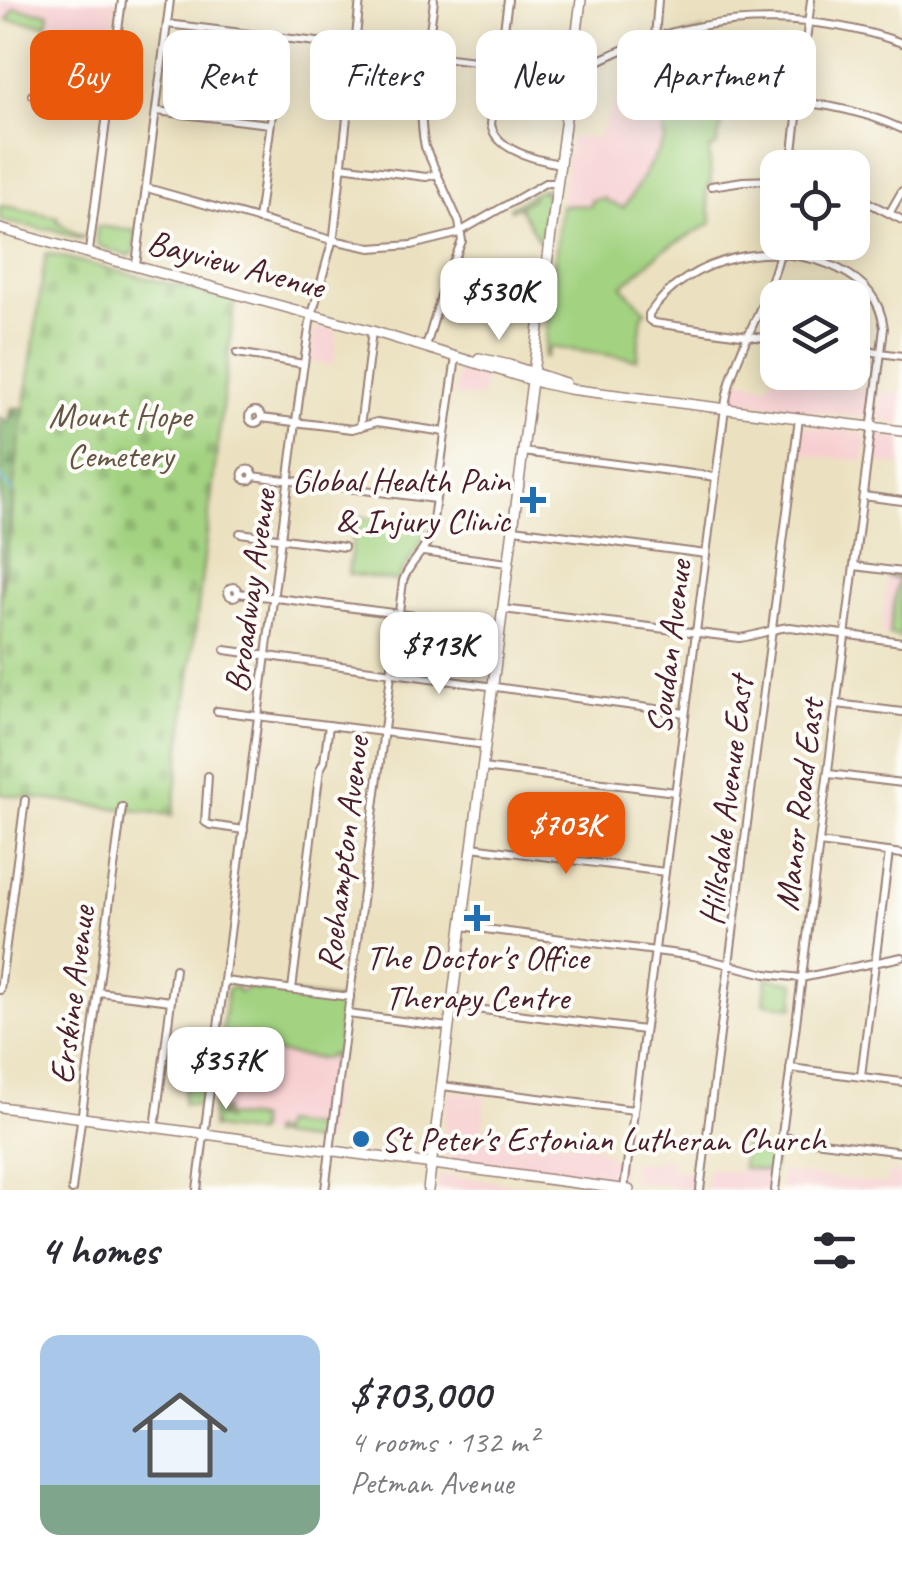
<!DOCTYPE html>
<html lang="en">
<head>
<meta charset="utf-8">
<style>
  body { margin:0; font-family:Caveat,sans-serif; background:#f7f7f7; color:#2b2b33; height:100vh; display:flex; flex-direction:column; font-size:38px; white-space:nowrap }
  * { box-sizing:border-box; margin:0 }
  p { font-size:32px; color:#7c7c81 }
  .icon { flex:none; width:55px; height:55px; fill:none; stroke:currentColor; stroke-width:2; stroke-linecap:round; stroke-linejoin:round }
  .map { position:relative; height:1190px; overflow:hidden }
  .details { display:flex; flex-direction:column; background:#fff; flex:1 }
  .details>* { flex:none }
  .guide { position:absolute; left:30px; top:30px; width:842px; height:90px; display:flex; gap:20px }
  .tools { position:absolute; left:760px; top:150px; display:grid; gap:20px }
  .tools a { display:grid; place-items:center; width:110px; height:110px; border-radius:20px; background:#fff; box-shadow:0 5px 25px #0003; font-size:50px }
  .price { position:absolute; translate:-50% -85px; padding:0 22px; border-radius:20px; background:#fff; color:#222; font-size:32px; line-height:65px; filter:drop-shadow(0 2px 5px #0008) }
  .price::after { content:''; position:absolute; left:50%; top:60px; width:30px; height:22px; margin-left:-15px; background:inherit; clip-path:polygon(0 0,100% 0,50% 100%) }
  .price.active { background:#ea580c; color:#fff }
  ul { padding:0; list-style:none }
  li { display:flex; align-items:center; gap:30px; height:250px; padding:0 40px }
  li+li { border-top:2px solid #e1e1e2 }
  li span { display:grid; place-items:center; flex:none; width:280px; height:200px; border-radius:20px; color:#555 }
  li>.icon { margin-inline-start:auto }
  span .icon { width:120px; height:120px; fill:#fffc; stroke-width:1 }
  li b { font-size:42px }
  h2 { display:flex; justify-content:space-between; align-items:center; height:120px; padding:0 40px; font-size:42px }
  .chip { padding:0 35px; border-radius:20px; background:#fff; box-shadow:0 5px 25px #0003; font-size:35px; line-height:90px }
  .chip.active { background:#ea580c; color:#fff }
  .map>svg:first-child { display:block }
  .built { fill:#f7cfd1 }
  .green { fill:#a3d381; stroke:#767956; stroke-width:2.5 }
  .forest { fill:url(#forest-firs); stroke:#666a4d; stroke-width:2.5 }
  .cemetery { fill:url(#cemetery-stones); stroke:#767956; stroke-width:2.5 }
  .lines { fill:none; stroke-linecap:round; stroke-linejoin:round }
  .stream { stroke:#65c3e3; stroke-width:2.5 }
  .minor-casing { stroke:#9a8076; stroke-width:10 }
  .major-casing { stroke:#9a8076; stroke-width:12 }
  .minor { stroke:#fff; stroke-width:6 }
  .major { stroke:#fff; stroke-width:9 }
  .poi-dot { fill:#1f6fb2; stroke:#fdfcf7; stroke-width:4 }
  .labels { text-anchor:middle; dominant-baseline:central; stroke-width:8; stroke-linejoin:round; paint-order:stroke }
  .street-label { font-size:35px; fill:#4a1f2b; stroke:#fdfcf7 }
  .park-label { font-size:35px; fill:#655545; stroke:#fdfcf7 }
  .poi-label { font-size:35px; fill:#4a1f2b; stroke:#fdfcf7; text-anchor:end }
</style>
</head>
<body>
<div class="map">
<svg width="902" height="1190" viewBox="0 0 902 1190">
  <defs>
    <pattern id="forest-firs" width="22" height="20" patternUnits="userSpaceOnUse" patternTransform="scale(2.5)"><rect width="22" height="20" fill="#82b56f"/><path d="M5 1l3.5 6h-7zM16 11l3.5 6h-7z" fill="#6c935b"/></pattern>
    <pattern id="cemetery-stones" width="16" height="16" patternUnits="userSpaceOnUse" patternTransform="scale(2.5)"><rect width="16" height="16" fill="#a3d381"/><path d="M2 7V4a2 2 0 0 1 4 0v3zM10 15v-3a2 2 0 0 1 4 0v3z" fill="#8eb570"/></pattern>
  </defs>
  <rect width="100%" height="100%" fill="#fdfcf7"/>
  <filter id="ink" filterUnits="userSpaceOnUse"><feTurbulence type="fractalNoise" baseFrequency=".01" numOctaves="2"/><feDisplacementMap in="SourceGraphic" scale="20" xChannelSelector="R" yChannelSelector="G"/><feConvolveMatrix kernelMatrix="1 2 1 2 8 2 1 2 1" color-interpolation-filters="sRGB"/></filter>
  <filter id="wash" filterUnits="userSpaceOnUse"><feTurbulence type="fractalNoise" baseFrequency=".0048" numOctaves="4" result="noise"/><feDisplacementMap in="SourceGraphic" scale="40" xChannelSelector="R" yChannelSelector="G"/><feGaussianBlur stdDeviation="2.25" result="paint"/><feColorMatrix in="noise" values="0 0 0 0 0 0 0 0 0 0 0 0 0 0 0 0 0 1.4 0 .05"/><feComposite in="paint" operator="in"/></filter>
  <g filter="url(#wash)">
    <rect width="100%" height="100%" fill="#ebe1c0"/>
    <!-- built -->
    <g class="built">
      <polygon points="5,0 116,0 112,33 0,19 0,6"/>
      <polygon points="667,74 666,85 671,93 663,135 666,137 623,208 605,201 592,206 561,205 570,138 598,138 615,103 641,85 650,85"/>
      <polygon points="316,327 337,331 333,365 310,362"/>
      <polygon points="459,366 485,375 482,398 454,395"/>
      <polygon points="773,376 873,390 870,416 869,418 732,400 735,378 767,386"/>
      <polygon points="881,391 902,394 902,424 879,419"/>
      <polygon points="806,426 864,434 866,439 863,461 800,454 803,429"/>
      <polygon points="878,435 902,438 902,466 872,462 876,438"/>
      <polygon points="888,575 902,577 902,638 881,635"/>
      <polygon points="232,986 343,1003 326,1142 315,1142 211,1126 227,991"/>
      <polygon points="451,1091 485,1096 482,1130 599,1146 599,1151 609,1153 609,1159 623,1161 620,1179 447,1157 442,1151 448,1094"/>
      <polygon points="660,1158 670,1159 669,1169 697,1173 694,1189 631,1181 632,1161 654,1164"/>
      <polygon points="708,1168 740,1172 742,1168 772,1172 770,1190 706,1190"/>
      <polygon points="782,1172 887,1184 889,1172 902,1174 902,1190 780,1190"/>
      <polygon points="439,1175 492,1181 561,1190 437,1190"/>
    </g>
    <!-- green -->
    <g class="green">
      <polygon points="14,8 49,13 47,25 7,20"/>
      <path d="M703,31l4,32 39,-4 2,34 -5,8 -8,-1 -10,12 -9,35 -7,2 2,35 -3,1 -2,7 6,31 -49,27 -41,36 24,25 -4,5 -5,43 -87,-12 -4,10h-2l17,-152 30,1v-6l14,-2 1,3 18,7 42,-70 -3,-3 8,-42c-4,-6 -9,-41 -10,-50z"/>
      <polygon points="541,189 546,189 543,192 547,194 541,239 539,241 519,207 534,197 511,210 510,207"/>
      <polygon points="0,205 58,217 57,221 81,237 84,236 81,239 49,228 47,230 0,221"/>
      <polygon points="97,226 137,231 133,254 128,256 99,246 96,242"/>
      <path d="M356,516l70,13c-4,20 -21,32 -28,52l-50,-7z"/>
      <path d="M888,575l14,2c0,17 -4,47 0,61l-13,-3 9,-56 -10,-2z"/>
      <polygon points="767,978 795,983 794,1007 764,1003"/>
      <polygon points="230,987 236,987 239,993 247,988 342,1001 344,1006 336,1066 332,1068 333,1054 324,1059 228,1046 226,1052 220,1051 227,991"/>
      <polygon points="185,1083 206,1086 202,1106 183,1104"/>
      <polygon points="215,1088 222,1089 217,1117 219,1115 227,1121 221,1114 223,1109 225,1109 226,1116 258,1119 258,1130 256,1134 214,1128 214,1124 211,1127"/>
      <polygon points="282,1123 317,1127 315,1142 279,1137 278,1135 270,1136 271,1130 279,1132"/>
      <polygon points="744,1147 775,1151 772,1172 742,1168"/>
    </g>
    <!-- forest -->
    <polygon class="forest" points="12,408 25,408 0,599 0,417 8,423"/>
    <!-- cemetery -->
    <polygon class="cemetery" points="46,253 235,300 173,815 0,794 0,602 15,493 13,490"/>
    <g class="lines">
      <!-- stream -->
      <polyline class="stream" points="0,476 13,493"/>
    </g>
  </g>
  <g filter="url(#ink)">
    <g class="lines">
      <defs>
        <g id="minor">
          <path d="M508,0l-17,124c4,26 46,36 69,40"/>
          <path d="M167,24l400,48 12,-2c19,-9 37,-18 57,-26 83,-32 182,-31 266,-1"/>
          <polyline points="655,38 658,0"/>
          <polyline points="32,95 110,105"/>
          <path d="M754,98c51,3 102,9 148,31"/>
          <polyline points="156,111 270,124"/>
          <polyline points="341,166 426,177 437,174"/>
          <polyline points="791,168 811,0"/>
          <polyline points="711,186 743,181 778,180"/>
          <polyline points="147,188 328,239 371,248 412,245 456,234 545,183 557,183"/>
          <polyline points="852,194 902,220"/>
          <polyline points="890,212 902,191"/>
          <polyline points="258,220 282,38"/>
          <polyline points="89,251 122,0"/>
          <polyline points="136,265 170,0"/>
          <path d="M426,347l19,-65 17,-41 -3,-19 -34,-75c-10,-48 4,-100 9,-147"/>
          <polyline points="852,349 902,356"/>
          <polyline points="237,353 304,364"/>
          <circle cx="255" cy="417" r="6"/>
          <polyline points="261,418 352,429 377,422 444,432"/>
          <polyline points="360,427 372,331"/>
          <polyline points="523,452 716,477"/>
          <circle cx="248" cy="475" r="5.5"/>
          <polyline points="253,476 435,499"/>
          <polyline points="863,496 902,501"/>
          <polyline points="514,529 706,554"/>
          <polyline points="240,533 344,547"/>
          <polyline points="423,552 508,563"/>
          <polyline points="854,566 902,572"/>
          <circle cx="233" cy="592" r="5"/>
          <polyline points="238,593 500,627"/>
          <path d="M503,609l236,29c18,-2 34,-10 51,-11l112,15"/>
          <polyline points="225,650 685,713"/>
          <polyline points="837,704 902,712"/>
          <polyline points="217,711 486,745"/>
          <polyline points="483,768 675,792"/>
          <polyline points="829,774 902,783"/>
          <polyline points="208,776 205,822 210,825 244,830"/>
          <polyline points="819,843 902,854"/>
          <polyline points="472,847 665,872"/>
          <polyline points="462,926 694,956 766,974 801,978 902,957"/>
          <polyline points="225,981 350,997"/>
          <polyline points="292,989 320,769 324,762 329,725"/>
          <polyline points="0,990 25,800"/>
          <polyline points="98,992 171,1001"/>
          <polyline points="452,1006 644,1030"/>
          <polyline points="348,1014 448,1027"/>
          <polyline points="790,1068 902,1082"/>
          <polyline points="861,1076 889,852"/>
          <polyline points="442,1086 634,1110"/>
          <polyline points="155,1128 175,969"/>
          <polyline points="782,1137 902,1152"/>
          <path d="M624,1189l102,-789c10,-55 47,-102 56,-158"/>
          <polyline points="72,1190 122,807"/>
          <polyline points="197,1190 300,391 310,322 334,235 360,0"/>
          <path d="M325,1190l78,-609c6,-19 22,-28 28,-47l25,-177"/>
          <polyline points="700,1190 799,418"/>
          <path d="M775,1190l109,-862c-4,-29 -19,-46 -45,-59 -62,-31 -150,-14 -190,45v6l5,3 124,17"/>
        </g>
        <g id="major">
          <polyline points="0,229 372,331 541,383 569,389 902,431"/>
          <polyline points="479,358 509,365 565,383"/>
          <polyline points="0,1107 629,1190"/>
          <polyline points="428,1190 581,0"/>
        </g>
      </defs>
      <!-- minor casing -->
      <use href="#minor" class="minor-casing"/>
      <!-- major casing -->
      <use href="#major" class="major-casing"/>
      <!-- minor -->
      <use href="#minor" class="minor"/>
      <!-- major -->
      <use href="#major" class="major"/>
    </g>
  </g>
  <!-- markers -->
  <g class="poi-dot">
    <path d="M528 485h10v10h10v10h-10v10h-10v-10h-10v-10h10z"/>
    <path d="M472 903h10v10h10v10h-10v10h-10v-10h-10v-10h10z"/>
    <circle cx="361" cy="1139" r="10"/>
  </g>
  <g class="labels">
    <!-- street labels -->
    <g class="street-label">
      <text transform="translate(236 264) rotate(15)">Bayview Avenue</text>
      <text transform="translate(250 591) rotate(-82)">Broadway Avenue</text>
      <text transform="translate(669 647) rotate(-83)">Soudan Avenue</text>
      <text transform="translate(726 801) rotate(-83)">Hillsdale Avenue East</text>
      <text transform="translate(799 805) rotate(-83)">Manor Road East</text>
      <text transform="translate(343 854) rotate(-83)">Roehampton Avenue</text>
      <text transform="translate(72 995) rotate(-83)">Erskine Avenue</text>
    </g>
    <!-- park labels -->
    <g class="park-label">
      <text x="120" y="415">Mount Hope<tspan x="120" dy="40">Cemetery</tspan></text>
    </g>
    <!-- poi labels -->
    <g class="poi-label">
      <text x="510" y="480">Global Health Pain<tspan x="510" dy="40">&amp; Injury Clinic</tspan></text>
      <text x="477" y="957" text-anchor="middle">The Doctor's Office<tspan x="477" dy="40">Therapy Centre</tspan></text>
      <text x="381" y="1139" text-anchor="start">St Peter's Estonian Lutheran Church</text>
    </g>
  </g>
</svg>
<div class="tools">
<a><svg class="icon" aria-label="locate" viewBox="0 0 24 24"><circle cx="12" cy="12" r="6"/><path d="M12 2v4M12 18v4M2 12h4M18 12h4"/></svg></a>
<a><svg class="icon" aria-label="layers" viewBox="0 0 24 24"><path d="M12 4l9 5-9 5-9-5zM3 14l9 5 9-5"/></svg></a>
</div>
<b class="price" style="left:499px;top:343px">$530K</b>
<b class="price" style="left:439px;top:697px">$713K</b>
<b class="price active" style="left:566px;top:877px">$703K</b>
<b class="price" style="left:226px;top:1112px">$357K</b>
<div class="guide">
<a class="chip active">Buy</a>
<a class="chip">Rent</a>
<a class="chip">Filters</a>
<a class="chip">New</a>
<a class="chip">Apartment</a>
</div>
</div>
<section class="details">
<h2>4 homes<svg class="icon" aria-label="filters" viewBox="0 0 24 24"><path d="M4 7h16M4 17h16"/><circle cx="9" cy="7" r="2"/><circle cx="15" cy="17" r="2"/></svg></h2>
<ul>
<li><span style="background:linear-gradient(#a9c7e8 75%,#7fa58c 0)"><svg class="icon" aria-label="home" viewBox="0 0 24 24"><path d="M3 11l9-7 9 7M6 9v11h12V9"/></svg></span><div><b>$703,000</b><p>4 rooms · 132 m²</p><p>Petman Avenue</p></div></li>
</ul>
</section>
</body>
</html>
